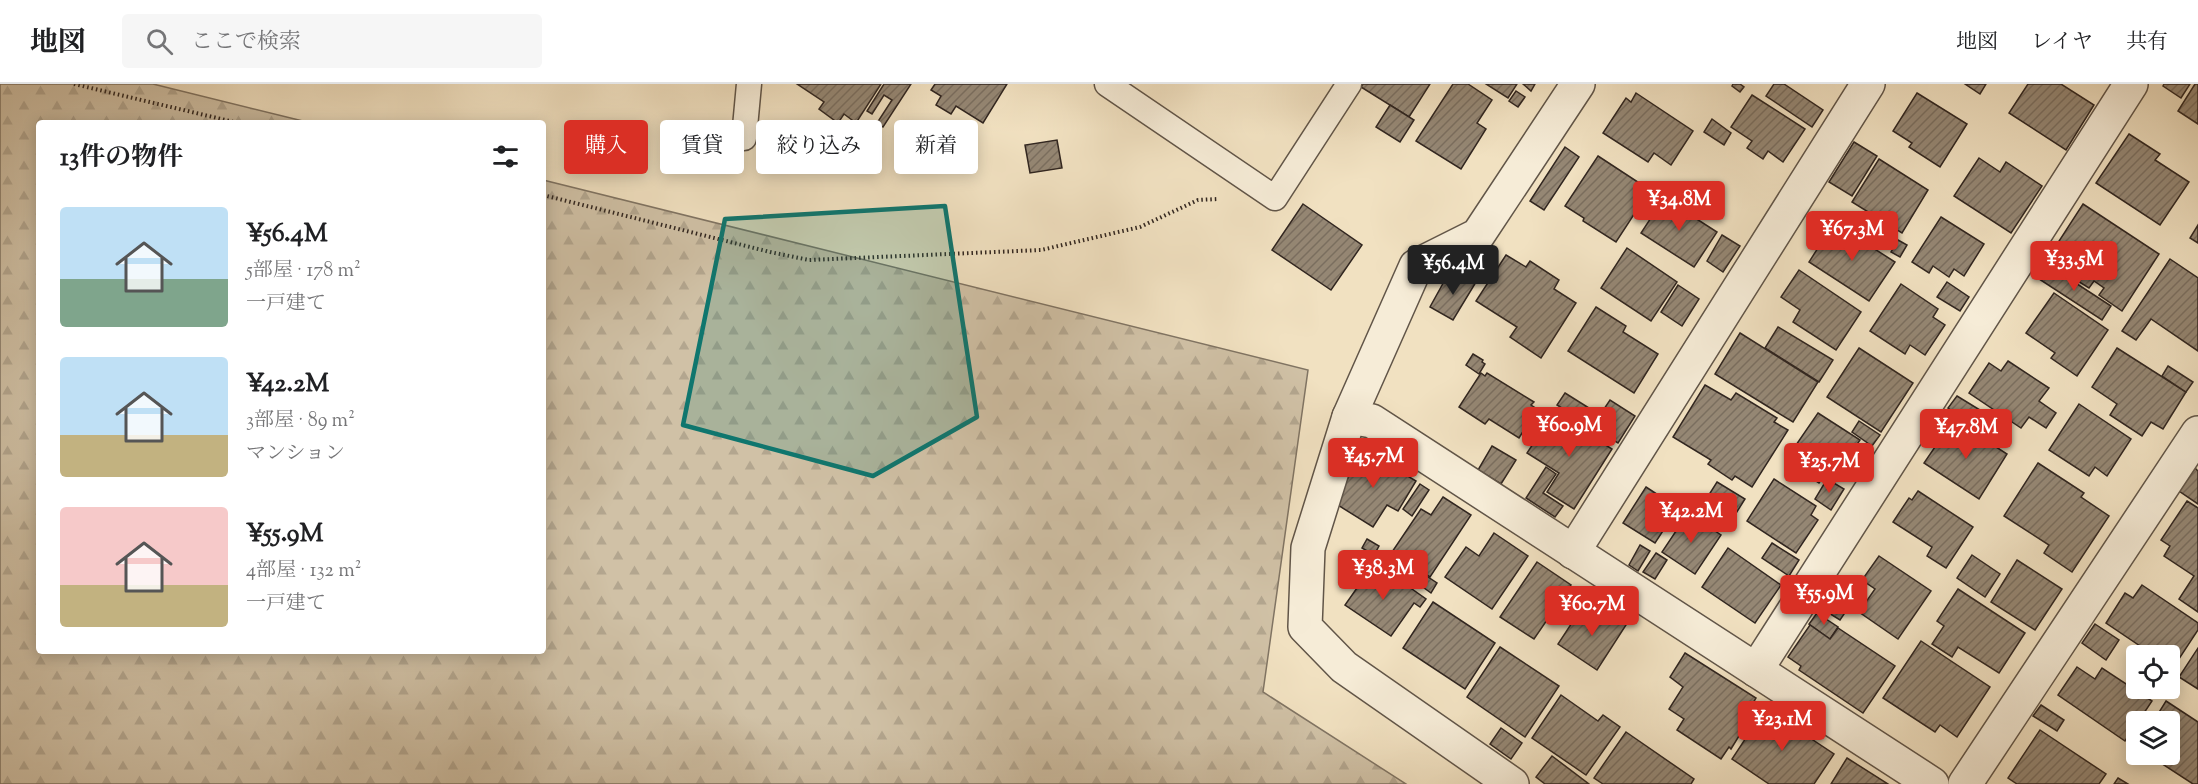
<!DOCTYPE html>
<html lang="ja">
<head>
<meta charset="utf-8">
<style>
  body { margin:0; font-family:"Sorts Mill Goudy","Noto Serif JP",serif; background:#f6f6f6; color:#202124; height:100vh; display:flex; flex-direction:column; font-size:22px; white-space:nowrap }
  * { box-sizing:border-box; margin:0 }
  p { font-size:20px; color:#757577 }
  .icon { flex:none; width:33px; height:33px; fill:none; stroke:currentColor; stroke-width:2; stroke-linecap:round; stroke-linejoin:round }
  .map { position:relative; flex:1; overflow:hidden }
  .drawer { position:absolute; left:36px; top:36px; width:510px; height:534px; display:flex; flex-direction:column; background:#fff; border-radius:6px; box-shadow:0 3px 15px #0003 }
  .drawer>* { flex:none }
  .guide { position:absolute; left:564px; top:36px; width:570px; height:54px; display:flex; gap:12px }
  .tools { position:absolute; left:2126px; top:561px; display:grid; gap:12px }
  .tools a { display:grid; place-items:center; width:54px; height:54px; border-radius:6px; background:#fff; box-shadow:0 3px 15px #0003; font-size:30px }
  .price { position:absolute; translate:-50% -51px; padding:0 14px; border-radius:6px; background:#d93025; color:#fff; font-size:20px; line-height:39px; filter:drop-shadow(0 2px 3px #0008) }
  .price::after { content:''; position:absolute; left:50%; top:36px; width:18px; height:14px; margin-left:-9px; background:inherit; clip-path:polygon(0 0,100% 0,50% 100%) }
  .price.current { background:#222; color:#fff }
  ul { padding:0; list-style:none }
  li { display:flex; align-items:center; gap:18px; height:150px; padding:0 24px }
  li span { display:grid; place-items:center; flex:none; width:168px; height:120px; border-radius:6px; color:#555 }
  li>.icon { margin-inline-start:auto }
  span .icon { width:72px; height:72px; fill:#fffc; stroke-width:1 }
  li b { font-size:26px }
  h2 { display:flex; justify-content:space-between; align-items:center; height:72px; padding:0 24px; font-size:26px }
  .tag { padding:0 21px; border-radius:6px; background:#fff; box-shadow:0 3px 15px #0003; font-size:21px; line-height:54px }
  .tag.current { background:#d93025; color:#fff }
  header { display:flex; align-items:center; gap:36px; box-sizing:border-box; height:84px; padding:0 30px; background:#fff; border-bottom:2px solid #e0e0e0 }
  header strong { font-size:28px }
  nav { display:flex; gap:33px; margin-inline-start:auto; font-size:21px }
  .search { width:420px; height:54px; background:#f6f6f6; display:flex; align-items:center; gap:15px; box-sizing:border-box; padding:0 21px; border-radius:6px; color:#757577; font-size:22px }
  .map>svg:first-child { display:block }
  .forest { fill:url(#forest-firs); stroke:#807463; stroke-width:1.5 }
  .building { fill:url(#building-hatch); stroke:#312620; stroke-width:1.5 }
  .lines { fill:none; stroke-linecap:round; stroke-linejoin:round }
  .service-casing { stroke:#615548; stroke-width:27 }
  .minor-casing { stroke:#615548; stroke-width:36 }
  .path { stroke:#312620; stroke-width:4; stroke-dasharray:1.5 3; stroke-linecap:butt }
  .service { stroke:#f6ecd7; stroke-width:24 }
  .minor { stroke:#f6ecd7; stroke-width:33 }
  .marked { fill:#0f766e; fill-opacity:0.2; stroke:#0f766e; stroke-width:4.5; stroke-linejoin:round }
</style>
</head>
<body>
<header>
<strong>地図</strong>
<div class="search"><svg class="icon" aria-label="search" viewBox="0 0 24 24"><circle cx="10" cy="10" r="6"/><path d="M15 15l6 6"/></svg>ここで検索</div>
<nav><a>地図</a><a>レイヤ</a><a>共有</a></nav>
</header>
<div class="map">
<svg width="2198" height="700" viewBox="0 0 2198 700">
  <defs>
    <pattern id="forest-firs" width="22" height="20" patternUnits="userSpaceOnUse" patternTransform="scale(1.5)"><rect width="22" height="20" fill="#d0c1a6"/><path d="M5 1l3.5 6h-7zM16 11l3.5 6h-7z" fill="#b3a68f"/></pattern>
    <pattern id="building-hatch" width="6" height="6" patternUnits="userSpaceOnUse" patternTransform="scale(1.5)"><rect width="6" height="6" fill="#958774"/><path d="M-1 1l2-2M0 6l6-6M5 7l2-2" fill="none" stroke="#7a6e5f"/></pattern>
  </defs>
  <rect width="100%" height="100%" fill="#f1e1c1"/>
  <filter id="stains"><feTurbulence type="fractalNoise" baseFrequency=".00333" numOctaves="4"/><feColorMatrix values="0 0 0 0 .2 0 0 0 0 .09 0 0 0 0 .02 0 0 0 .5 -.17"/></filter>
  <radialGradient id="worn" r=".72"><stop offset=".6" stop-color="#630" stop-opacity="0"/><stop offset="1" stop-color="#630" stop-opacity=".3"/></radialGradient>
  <!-- forest -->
  <polygon class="forest" points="0,0 153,0 311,39 39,39 39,567 543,567 543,96 1308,286 1263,608 1406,700 0,700"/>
  <!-- building -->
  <g class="building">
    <polygon points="797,0 881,0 856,39 844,30 838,39 819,25 824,18"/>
    <polygon points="884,0 911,0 883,43 877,39 892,16 884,11 872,30 867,27"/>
    <polygon points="935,0 1007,0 983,39 956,22 951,30 936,21 941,12 931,6"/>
    <polygon points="1363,0 1430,0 1409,33 1361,3"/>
    <polygon points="1453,0 1468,0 1492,16 1477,39 1486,45 1461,85 1416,57"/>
    <polygon points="1486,0 1517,0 1508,14"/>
    <polygon points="1523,0 1535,0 1531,7"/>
    <polygon points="1733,0 1740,0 1744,3 1740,8 1732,2"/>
    <polygon points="1774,0 1784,0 1823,26 1812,43 1766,12"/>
    <polygon points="1965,0 1986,0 1980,10"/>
    <polygon points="2028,0 2061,0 2094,21 2066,66 2009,29"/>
    <polygon points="2164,0 2190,0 2181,14 2163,2"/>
    <polygon points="2195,0 2198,0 2198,40 2178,27"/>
    <polygon points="1516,7 1525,13 1518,23 1509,17"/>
    <polygon points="1636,9 1693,47 1671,81 1654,69 1648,78 1603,49 1626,14 1631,18"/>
    <polygon points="1917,9 1967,40 1940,83 1909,63 1912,59 1893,47"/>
    <polygon points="1752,11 1805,45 1783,78 1768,67 1763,75 1747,64 1752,57 1731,43"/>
    <polygon points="1390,21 1414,36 1400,58 1376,43"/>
    <polygon points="1712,35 1731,49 1724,61 1704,48"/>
    <polygon points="2129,50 2160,70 2155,76 2189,98 2160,141 2096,99"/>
    <polygon points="1057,56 1062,84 1030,89 1025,61"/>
    <polygon points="1854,58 1877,72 1852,112 1829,98"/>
    <polygon points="1565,63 1579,73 1544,126 1530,117"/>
    <polygon points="1598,72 1650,106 1616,158 1583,137 1584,134 1565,122"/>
    <polygon points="1979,74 2000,88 2006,78 2042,102 2011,149 1954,112"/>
    <polygon points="1879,75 1928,106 1902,149 1852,118"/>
    <polygon points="1664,114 1717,148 1694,183 1641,149"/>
    <polygon points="1303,120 1362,161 1331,206 1272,166"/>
    <polygon points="2083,120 2159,170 2122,227 2099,211 2104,204 2094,197 2089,204 2068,191 2072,185 2050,171"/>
    <polygon points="1941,133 1984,160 1964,192 1954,185 1949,193 1933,182 1929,189 1912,178"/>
    <polygon points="1834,139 1895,178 1869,217 1809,178"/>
    <polygon points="2198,141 2198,159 2190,154"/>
    <polygon points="1722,151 1740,162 1723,188 1707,177"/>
    <polygon points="1898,156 1907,161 1900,173 1891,168"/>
    <polygon points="1627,164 1677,198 1651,237 1601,204"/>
    <polygon points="1506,171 1526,183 1530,177 1559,196 1554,205 1576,219 1541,274 1510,253 1517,243 1476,217"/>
    <polygon points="2170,175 2198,194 2198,267 2151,235 2136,256 2122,247"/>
    <polygon points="2045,179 2111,222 2102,236 2036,193"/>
    <polygon points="1799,186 1861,228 1836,266 1793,238 1800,226 1781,213"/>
    <polygon points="1461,190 1476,198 1453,236 1430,223 1446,194 1455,200"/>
    <polygon points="1947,198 1969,213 1960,227 1937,213"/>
    <polygon points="1901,200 1938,225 1933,233 1945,241 1925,271 1910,261 1905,270 1870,247"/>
    <polygon points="1678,201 1699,215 1682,242 1661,228"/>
    <polygon points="2054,209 2108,246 2077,292 2051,274 2055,269 2026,249"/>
    <polygon points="1596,223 1626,242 1623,248 1658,270 1634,309 1568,267"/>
    <polygon points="1778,243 1833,276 1819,298 1765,264"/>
    <polygon points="1740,249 1818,298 1793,338 1715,290"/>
    <polygon points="1859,264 1913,299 1881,348 1827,313"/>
    <polygon points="2117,264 2186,308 2163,345 2151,338 2142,352 2110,331 2117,320 2092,303"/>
    <polygon points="1473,270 1483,276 1482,278 1485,280 1479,290 1466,281"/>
    <polygon points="2008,277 2049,304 2039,317 2056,329 2046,344 2029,333 2021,344 1969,309 1989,279 2001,287"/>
    <polygon points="2168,282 2193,298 2186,308 2162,292"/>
    <polygon points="1481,289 1485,292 1487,289 1534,318 1531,321 1537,325 1519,354 1489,335 1485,340 1459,323"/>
    <polygon points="1705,301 1731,316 1736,309 1777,334 1774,338 1788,346 1752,403 1735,392 1732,396 1708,380 1711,376 1673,353"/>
    <polygon points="1565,309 1600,331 1610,316 1635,332 1618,359 1557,321"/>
    <polygon points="1957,312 1993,334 1984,348 1948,324"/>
    <polygon points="2079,320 2131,355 2107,392 2095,383 2089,392 2049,366"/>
    <polygon points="1554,328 1612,365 1574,425 1547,408 1559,389 1527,369"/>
    <polygon points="1818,329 1860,356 1836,391 1828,386 1819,399 1785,377"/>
    <polygon points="1993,334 2002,341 1994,354 1984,348"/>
    <polygon points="1859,337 1880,351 1872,362 1852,348"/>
    <polygon points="1962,341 2007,370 1979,415 1924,379 1948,344 1957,349"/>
    <polygon points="1492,362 1516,376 1501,400 1478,386"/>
    <polygon points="1365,366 1416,397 1398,427 1387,421 1373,443 1333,418"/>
    <polygon points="2038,379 2084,409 2081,413 2109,432 2072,488 2044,469 2049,461 2004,432"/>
    <polygon points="1546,383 1556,390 1543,409 1563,422 1555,433 1526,414"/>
    <polygon points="2195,384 2198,387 2198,420 2179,407"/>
    <polygon points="1774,395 1816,422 1811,431 1818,436 1796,469 1747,437"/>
    <polygon points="1827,395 1844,405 1831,426 1815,415"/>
    <polygon points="1717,398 1745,415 1728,442 1700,425"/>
    <polygon points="1420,400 1429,406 1412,432 1403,425"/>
    <polygon points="1646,403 1678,424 1655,459 1623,439"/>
    <polygon points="1918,407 1973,443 1946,484 1927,472 1932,463 1893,438 1909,414 1912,416"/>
    <polygon points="1443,413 1471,431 1430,493 1392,468 1421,425 1431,431"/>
    <polygon points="2187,417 2198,424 2198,528 2179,515 2194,492 2164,472 2170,462 2161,456"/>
    <polygon points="1688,429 1721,451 1695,490 1662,468"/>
    <polygon points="1494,449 1528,472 1492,525 1445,493 1466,463 1479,472"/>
    <polygon points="1367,455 1379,462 1374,471 1362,464"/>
    <polygon points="1772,459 1799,476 1789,492 1762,474"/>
    <polygon points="1640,461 1650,467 1638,487 1629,481"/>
    <polygon points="1728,464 1781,501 1755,539 1702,503"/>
    <polygon points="1656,469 1667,476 1655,495 1643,488"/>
    <polygon points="1972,471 2000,490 1985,513 1957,494"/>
    <polygon points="1879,472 1931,507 1898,555 1859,528 1875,505 1862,496"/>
    <polygon points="2017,476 2062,505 2035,546 1991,518"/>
    <polygon points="1537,478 1571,501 1534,555 1500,533"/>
    <polygon points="1371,484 1399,503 1402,498 1426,515 1420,523 1414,519 1391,552 1345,521"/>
    <polygon points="1422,489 1437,499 1431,509 1416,498"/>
    <polygon points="1837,497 1857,511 1840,536 1819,523"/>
    <polygon points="2142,501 2198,539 2198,546 2173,584 2169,581 2169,572 2155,572 2106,539 2125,509 2133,514"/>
    <polygon points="1958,505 2025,549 1999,589 1958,563 1952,573 1932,560 1944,542 1937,537"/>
    <polygon points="1433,518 1495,559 1465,605 1403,564"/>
    <polygon points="1583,522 1603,535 1607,528 1626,541 1597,586 1558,560"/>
    <polygon points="1817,529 1838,543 1830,555 1809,540"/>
    <polygon points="2095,540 2119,556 2106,576 2082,559"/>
    <polygon points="1810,541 1830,555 1838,544 1895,582 1863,629 1799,586 1801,582 1788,573"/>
    <polygon points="1921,557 1990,603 1957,653 1940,641 1935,648 1883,614"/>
    <polygon points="1500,563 1559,602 1525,653 1467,613"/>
    <polygon points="2198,564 2198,605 2179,593"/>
    <polygon points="1685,569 1756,614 1746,631 1750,634 1731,665 1729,663 1721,675 1677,646 1684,635 1669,625 1683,603 1670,593"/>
    <polygon points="2077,583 2095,595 2102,584 2152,617 2138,638 2136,638 2136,641 2125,657 2058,611"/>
    <polygon points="1561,611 1598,637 1603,631 1620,643 1586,691 1532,654"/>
    <polygon points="2166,617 2198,638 2198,700 2193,700 2147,670 2169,670 2169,638 2153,638"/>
    <polygon points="2041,621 2064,636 2057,647 2033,632"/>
    <polygon points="1765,625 1780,635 1784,629 1797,639 1795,644 1834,670 1814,700 1769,700 1732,675"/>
    <polygon points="1501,644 1522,659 1511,675 1490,660"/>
    <polygon points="2040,646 2106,690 2099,700 2017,700 2008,694"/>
    <polygon points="1626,648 1694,695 1691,700 1603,700 1594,694"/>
    <polygon points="1552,672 1589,700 1545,700 1536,693"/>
    <polygon points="1847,674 1888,700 1831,700"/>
    <polygon points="2118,694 2128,700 2114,700"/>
  </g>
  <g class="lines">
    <defs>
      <g id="service">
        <polyline points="1107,0 1275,114 1349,0"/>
        <polyline points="744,54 749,0"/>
      </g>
      <g id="minor">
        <polyline points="1349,333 1372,337 1932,700"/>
        <polyline points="1573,468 1868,0"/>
        <polyline points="1756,586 2131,0"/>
        <polyline points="1512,700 1344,583 1305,543 1308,464 1349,333 1416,182 1478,151 1578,0"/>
        <polyline points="1965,700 2198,349"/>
      </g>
    </defs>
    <!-- service casing -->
    <use href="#service" class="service-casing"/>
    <!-- minor casing -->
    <use href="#minor" class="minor-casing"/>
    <!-- path -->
    <g class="path">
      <polyline points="74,0 238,39"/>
      <polyline points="543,111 770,168 809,176 1041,166 1140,143 1198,116 1218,115"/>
    </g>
    <!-- service -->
    <use href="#service" class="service"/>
    <!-- minor -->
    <use href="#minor" class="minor"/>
  </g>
  <!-- marked area -->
  <path class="marked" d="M945,122l32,211 -104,59 -190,-51 42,-206z"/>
  <rect width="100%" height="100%" filter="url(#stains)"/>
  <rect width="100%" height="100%" fill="url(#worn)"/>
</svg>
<div class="tools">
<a><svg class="icon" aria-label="locate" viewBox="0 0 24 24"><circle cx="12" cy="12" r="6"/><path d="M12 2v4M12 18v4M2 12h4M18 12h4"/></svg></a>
<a><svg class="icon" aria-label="layers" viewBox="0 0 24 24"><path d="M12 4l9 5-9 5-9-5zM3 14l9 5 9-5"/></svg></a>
</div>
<b class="price" style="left:1679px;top:148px">¥34.8M</b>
<b class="price" style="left:1852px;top:178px">¥67.3M</b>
<b class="price" style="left:2074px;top:208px">¥33.5M</b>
<b class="price current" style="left:1453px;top:212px">¥56.4M</b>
<b class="price" style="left:1569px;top:374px">¥60.9M</b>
<b class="price" style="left:1966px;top:376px">¥47.8M</b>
<b class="price" style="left:1373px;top:405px">¥45.7M</b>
<b class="price" style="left:1829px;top:410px">¥25.7M</b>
<b class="price" style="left:1691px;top:460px">¥42.2M</b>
<b class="price" style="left:1383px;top:517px">¥38.3M</b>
<b class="price" style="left:1824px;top:542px">¥55.9M</b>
<b class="price" style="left:1592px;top:553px">¥60.7M</b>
<b class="price" style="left:1782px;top:668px">¥23.1M</b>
<div class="guide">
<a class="tag current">購入</a>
<a class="tag">賃貸</a>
<a class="tag">絞り込み</a>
<a class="tag">新着</a>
</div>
<section class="drawer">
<h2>13件の物件<svg class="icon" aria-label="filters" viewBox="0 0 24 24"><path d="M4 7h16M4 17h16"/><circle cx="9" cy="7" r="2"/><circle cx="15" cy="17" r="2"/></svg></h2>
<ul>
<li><span style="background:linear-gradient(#bfe0f5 60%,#7fa58c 0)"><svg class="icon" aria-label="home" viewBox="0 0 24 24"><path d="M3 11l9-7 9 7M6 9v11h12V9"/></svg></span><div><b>¥56.4M</b><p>5部屋 · 178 m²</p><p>一戸建て</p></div></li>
<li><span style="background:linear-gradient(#bfe0f5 65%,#c2b280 0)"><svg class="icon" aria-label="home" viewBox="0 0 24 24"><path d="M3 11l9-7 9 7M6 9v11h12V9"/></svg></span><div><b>¥42.2M</b><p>3部屋 · 89 m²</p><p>マンション</p></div></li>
<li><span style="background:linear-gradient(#f6c9c9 65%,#c2b280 0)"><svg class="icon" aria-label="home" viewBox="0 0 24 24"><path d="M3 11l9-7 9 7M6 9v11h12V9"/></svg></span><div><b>¥55.9M</b><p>4部屋 · 132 m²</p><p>一戸建て</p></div></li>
</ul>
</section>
</div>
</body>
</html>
